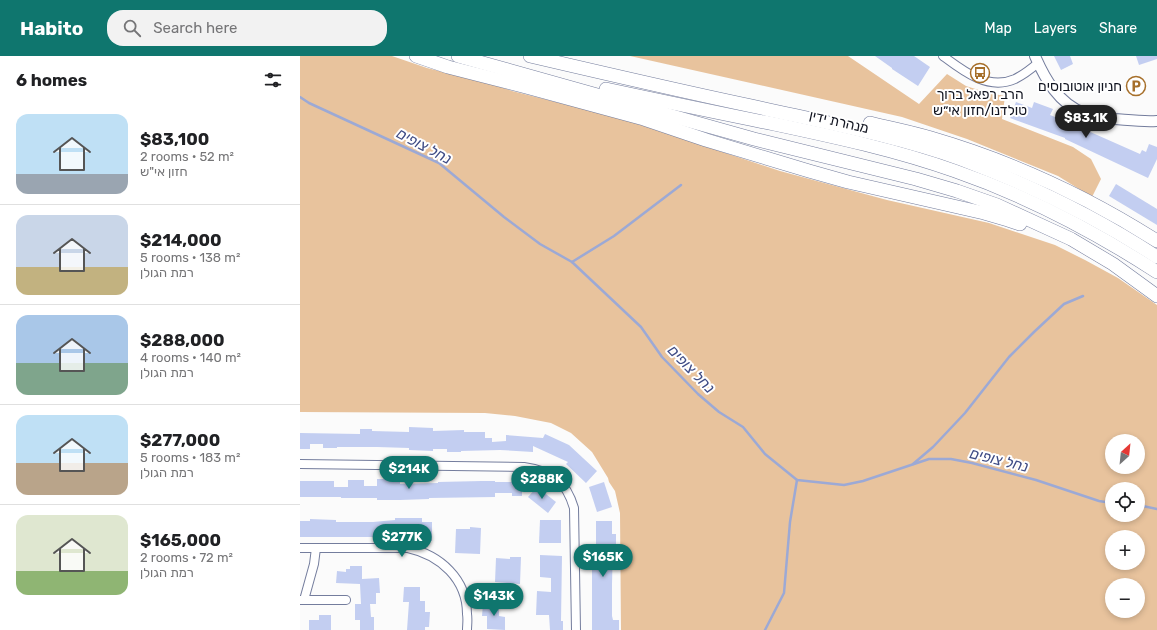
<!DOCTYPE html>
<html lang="en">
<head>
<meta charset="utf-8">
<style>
  body { margin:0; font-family:Rubik,"Noto Sans Hebrew",sans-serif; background:#f2f2f2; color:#202124; height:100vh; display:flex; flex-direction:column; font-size:15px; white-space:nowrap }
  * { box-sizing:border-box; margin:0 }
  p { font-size:13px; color:#757577 }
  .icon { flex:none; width:22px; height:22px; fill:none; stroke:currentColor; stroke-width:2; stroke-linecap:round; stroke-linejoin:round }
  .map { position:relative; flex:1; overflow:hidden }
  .drawer { display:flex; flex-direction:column; background:#fff; width:300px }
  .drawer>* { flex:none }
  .needle { width:26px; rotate:27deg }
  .fabs { position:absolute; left:805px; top:378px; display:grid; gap:8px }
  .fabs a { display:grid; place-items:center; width:40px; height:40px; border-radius:50%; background:#fff; box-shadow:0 2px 6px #0003; font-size:20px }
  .price { position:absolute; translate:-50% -34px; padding:0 9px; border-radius:14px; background:#0f766e; color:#fff; font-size:13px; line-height:26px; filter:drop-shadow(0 1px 2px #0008) }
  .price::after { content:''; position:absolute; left:50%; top:24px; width:12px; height:9px; margin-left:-6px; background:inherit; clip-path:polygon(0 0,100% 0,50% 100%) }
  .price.on { background:#222; color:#fff }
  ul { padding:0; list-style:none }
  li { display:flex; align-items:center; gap:12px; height:100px; padding:0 16px }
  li+li { border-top:1px solid #e0e0e0 }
  li span { display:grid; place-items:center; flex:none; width:112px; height:80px; border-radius:12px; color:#555 }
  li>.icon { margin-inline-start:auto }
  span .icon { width:48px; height:48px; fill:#fffc; stroke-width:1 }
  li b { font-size:17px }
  h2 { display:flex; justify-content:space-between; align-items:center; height:48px; padding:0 16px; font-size:17px }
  header { display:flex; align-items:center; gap:24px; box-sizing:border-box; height:56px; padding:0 20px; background:#0f766e; color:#fff }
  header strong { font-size:19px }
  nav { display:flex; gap:22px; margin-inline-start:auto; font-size:14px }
  .search { width:280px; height:36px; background:#f2f2f2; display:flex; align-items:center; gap:10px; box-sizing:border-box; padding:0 14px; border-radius:16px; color:#757577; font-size:15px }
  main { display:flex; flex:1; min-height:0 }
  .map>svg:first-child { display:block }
  .forest { fill:#e8c39d; fill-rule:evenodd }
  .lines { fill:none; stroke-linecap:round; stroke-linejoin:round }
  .stream { stroke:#9ca9d5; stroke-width:2.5 }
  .building { fill:#c3cef1 }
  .minor-casing { stroke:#747d9d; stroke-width:10 }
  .tertiary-casing { stroke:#747d9d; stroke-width:12 }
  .trunk-casing { stroke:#747d9d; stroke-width:14 }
  .minor { stroke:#fff; stroke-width:8 }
  .tertiary { stroke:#fff; stroke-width:10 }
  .trunk { stroke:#fff; stroke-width:13 }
  .labels { text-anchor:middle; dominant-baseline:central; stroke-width:4; stroke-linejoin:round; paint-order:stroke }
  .poi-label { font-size:14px; fill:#111420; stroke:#fff; text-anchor:end }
  .street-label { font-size:14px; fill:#111420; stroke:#fff }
  .water-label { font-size:15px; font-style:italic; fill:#3f4c85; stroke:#fff }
</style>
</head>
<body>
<header>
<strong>Habito</strong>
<div class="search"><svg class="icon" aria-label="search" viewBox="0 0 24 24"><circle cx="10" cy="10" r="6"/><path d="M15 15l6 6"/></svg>Search here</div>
<nav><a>Map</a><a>Layers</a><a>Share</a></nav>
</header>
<main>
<section class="drawer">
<h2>6 homes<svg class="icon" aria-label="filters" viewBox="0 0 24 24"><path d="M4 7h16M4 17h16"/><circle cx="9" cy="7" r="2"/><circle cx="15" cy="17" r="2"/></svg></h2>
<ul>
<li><span style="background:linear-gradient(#bfe0f5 75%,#9aa5b1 0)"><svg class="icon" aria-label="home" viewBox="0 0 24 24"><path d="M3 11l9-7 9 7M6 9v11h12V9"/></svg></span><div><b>$83,100</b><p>2 rooms · 52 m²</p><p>חזון אי&quot;ש</p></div></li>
<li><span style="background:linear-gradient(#c9d6e8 65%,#c2b280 0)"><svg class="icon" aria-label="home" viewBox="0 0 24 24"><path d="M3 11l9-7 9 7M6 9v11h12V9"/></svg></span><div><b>$214,000</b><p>5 rooms · 138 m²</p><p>רמת הגולן</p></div></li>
<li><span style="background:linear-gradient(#a9c7e8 60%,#7fa58c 0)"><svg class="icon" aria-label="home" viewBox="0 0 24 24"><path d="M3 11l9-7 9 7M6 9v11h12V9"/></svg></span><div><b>$288,000</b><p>4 rooms · 140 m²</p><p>רמת הגולן</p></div></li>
<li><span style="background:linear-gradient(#bfe0f5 60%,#b9a48a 0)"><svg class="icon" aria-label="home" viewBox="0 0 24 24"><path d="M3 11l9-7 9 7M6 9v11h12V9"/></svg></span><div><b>$277,000</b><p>5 rooms · 183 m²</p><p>רמת הגולן</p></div></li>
<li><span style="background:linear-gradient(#dfe7d0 70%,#8fb573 0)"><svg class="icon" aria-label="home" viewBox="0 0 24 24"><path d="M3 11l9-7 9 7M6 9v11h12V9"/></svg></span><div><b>$165,000</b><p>2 rooms · 72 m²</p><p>רמת הגולן</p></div></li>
</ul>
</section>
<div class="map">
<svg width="857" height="574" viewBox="0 0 857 574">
  <rect width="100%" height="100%" fill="#fbfbfb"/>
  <!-- forest -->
  <g class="forest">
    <path d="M0,0h92l35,12 65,16 20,7 108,27 160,53 107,29 102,23 66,22 30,15 33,18 39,27v325h-536l-1,-117 -5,-22 -6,-9 -1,-4 -16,-26 -21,-19 -20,-10 -36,-7 -30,-3 -185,-1zM812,385h26v26h-26zM812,433h26v26h-26zM812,481h26v26h-26zM812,529h26v26h-26z"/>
    <polygon points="330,0 548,0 619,48 647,18 666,30 688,37 705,40 702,63 773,91 791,103 801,123 792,141 758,120 667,83 602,61"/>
  </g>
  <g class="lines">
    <!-- stream -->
    <g class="stream">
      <polyline points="0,41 9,47 139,107 204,161 240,188 272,206 341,271 362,301 398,338 419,356 443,371 465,398 497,424 544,429 563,425 629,403 651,403 672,407 736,424 799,445 812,447"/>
      <polyline points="272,206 314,180 381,129"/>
      <polyline points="613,408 633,391 665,357 709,301 734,276 764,248 783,240"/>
      <polyline points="838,449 857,453"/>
      <polyline points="465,574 484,537 490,466 497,424"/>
    </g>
  </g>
  <!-- building -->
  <g class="building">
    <polygon points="575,0 614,0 630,11 618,30 592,13 592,12"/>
    <polygon points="754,0 770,0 773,8 761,14"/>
    <polygon points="836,0 857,0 857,3 839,9"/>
    <polygon points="716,46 732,52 734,46 753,53 750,59 770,67 840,98 842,94 846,96 849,88 857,91 857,103 848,122 765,83 765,82 710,62"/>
    <polygon points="816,128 857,153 857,169 809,140"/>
    <polygon points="109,371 133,372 133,375 164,374 164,376 185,376 185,382 192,382 192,386 206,385 206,379 243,382 245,378 269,389 297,415 286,427 266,408 268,406 233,390 233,396 200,394 161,395 161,396 147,396 147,393 133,393 133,395 109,394 109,392 77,391 37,391 37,392 23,392 23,388 10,388 10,393 0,393 0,377 60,378 60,373 72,373 72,375 109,376"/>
    <polygon points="77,423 100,423 100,428 138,427 138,426 182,425 195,425 195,426 222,426 222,440 212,440 212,437 195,437 195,441 129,442 129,443 100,444 77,444 77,442 41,442 41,441 0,441 0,425 34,425 34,431 48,431 48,424 64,424 64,430 77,430"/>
    <polygon points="304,426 312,451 297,456 289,431"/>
    <polygon points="237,431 256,446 248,457 228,441"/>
    <polygon points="95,462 122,462 122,466 132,466 132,485 120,485 119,479 90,479 90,481 0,481 0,465 10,465 10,463 36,464 36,466 73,466 95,464"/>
    <polygon points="240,464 261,464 261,487 239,487"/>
    <polygon points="296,465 312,465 312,478 316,478 316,490 313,490 312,528 312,560 313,564 319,564 319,574 292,574 292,497 296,497"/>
    <polygon points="170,471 181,472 180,498 155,497 156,473 170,473"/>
    <polygon points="240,499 262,500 261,565 263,565 263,574 250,574 249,559 236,559 237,535 251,536 251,522 240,521"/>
    <polygon points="210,501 221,501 220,528 195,526 196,502 210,503"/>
    <polygon points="50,510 62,510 62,523 79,522 80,537 76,537 76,548 70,548 71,561 74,561 74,574 60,574 60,564 55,564 55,548 61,548 60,528 36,527 37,515 46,516 46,513 50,513"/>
    <polygon points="104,531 120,531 120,545 125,545 125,556 130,556 129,571 125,571 125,574 107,574 109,546 103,546"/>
    <polygon points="183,548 199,549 199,560 205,561 205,574 187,573 187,560 182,560"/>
    <polygon points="19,559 31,559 31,574 9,574 9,564 19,564"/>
  </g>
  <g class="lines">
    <defs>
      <g id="minor">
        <path d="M643,0c20,15 45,35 72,23 8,-4 16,-10 23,-16"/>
        <path d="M0,408l224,3c28,4 42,14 50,41l2,122"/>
        <path d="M0,492h108c32,7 59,31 59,66 1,6 0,11 0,16"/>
        <polyline points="0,544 46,544"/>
        <polyline points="4,544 14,508 16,492"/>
      </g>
      <path id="tertiary" d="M735,0c10,23 24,48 49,57 10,3 20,4 30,6 14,1 29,3 43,2"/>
      <g id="trunk">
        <polyline points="116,0 148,11 226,31 344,63 406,84 509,115 548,126 684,157 708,164 720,168"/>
        <polyline points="158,0 454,83 616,123 657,135 697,149 771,183 813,208 857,240"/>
        <path d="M230,0c77,18 154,36 231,52 67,15 135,28 200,51 69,26 135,58 196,98"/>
        <path d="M306,33c56,12 112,24 168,35 61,13 122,26 181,47 72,25 139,60 202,101"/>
        <path d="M570,67c20,5 41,9 61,15 79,23 157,59 226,103"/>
      </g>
    </defs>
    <!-- minor casing -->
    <use href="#minor" class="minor-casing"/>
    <!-- tertiary casing -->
    <use href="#tertiary" class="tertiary-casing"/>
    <!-- trunk casing -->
    <use href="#trunk" class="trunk-casing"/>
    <!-- minor -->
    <use href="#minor" class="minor"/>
    <!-- tertiary -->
    <use href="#tertiary" class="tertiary"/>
    <!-- trunk -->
    <use href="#trunk" class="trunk"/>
  </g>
  <!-- icons -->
  <defs>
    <symbol id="bus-ring" viewBox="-11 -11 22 22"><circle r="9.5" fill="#fff" stroke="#a66f2a" stroke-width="1.5"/><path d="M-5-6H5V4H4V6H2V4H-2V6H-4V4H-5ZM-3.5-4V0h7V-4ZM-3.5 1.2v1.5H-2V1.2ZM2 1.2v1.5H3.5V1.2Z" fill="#a66f2a"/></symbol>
    <symbol id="parking-ring" viewBox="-11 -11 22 22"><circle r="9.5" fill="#fff" stroke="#a66f2a" stroke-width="1.5"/><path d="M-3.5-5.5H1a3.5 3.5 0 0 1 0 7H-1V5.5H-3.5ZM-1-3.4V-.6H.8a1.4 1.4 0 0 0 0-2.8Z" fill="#a66f2a"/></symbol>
  </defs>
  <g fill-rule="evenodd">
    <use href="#bus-ring" x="669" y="6" width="22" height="22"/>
    <use href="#parking-ring" x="825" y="19" width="22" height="22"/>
  </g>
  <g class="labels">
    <!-- poi labels -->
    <g class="poi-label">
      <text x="822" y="30">חניון אוטובוסים</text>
      <text x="680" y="38" text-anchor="middle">הרב רפאל ברוך<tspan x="680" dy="16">טולדנו/חזון אי״ש</tspan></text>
    </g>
    <!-- street labels -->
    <g class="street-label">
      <text transform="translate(539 66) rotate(13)">מנהרת ידין</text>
    </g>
    <!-- water labels -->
    <g class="water-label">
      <text transform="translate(124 90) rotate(28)">נחל צופים</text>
      <text transform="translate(391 313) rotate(46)">נחל צופים</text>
      <text transform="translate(699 404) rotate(14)">נחל צופים</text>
    </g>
  </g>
</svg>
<div class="fabs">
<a><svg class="needle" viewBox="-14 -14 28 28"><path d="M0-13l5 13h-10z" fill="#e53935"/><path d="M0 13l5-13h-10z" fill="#757577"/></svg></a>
<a><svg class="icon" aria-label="locate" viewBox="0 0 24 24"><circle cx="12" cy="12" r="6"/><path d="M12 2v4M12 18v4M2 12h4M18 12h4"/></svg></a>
<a>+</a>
<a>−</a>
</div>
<b class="price on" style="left:786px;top:83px">$83.1K</b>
<b class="price" style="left:109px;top:434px">$214K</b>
<b class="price" style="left:242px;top:444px">$288K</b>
<b class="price" style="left:102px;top:502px">$277K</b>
<b class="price" style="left:303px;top:522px">$165K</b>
<b class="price" style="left:194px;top:561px">$143K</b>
</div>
</main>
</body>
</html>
